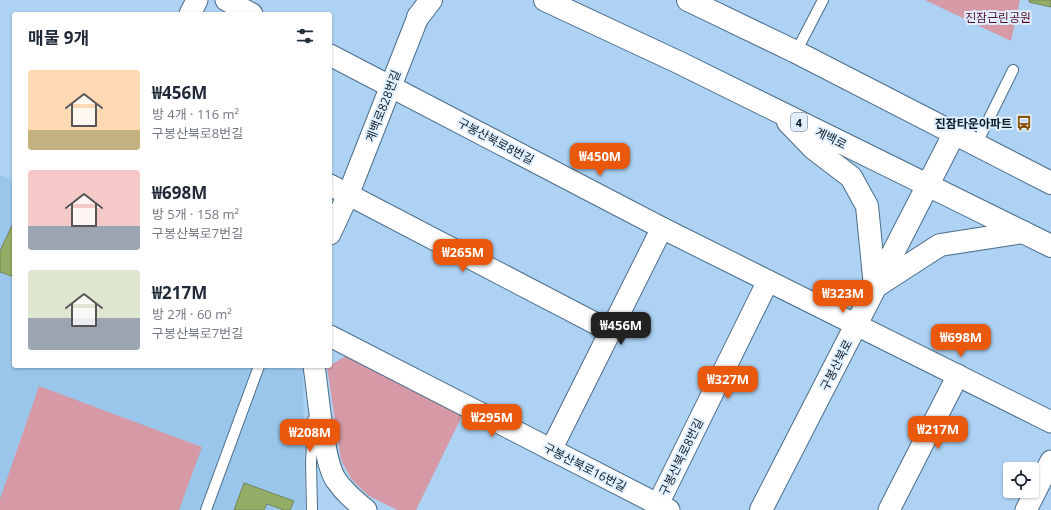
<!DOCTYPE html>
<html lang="ko">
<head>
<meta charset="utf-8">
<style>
  body { margin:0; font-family:"Open Sans","Noto Sans KR",sans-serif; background:#f6f6f7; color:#1f2937; height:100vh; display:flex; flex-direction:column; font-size:15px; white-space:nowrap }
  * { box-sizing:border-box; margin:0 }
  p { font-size:13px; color:#747a83 }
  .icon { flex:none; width:22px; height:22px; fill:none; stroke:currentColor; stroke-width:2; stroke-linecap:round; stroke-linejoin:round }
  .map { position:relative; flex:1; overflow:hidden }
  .side { position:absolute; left:12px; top:12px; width:320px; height:356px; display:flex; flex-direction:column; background:#fff; border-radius:4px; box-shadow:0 1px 3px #0004 }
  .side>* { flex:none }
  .controls { position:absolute; left:1003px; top:462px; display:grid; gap:8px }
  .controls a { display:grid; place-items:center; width:36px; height:36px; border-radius:4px; background:#fff; box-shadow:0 1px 3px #0004; font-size:20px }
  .price { position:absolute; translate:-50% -34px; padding:0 9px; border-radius:8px; background:#ea580c; color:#fff; font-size:13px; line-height:26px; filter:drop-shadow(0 1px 2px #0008) }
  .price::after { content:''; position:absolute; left:50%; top:24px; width:12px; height:9px; margin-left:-6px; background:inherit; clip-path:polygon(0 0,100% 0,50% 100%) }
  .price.current { background:#222; color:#fff }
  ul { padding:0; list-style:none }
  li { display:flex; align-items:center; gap:12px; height:100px; padding:0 16px }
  li span { display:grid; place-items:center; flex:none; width:112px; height:80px; border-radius:4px; color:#555 }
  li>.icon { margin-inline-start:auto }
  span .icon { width:48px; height:48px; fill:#fffc; stroke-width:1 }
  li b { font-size:17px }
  h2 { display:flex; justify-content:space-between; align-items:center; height:48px; padding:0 16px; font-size:17px }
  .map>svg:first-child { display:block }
  .built { fill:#9ac6eb }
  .green { fill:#d69aa6 }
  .building { fill:#92ad65; stroke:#74845c }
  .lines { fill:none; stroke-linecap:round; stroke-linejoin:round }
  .service-casing { stroke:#4b6d8a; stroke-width:12 }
  .minor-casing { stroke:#4b6d8a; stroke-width:23 }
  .tertiary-casing { stroke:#4b6d8a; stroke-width:24 }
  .primary-casing { stroke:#4b6d8a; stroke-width:24 }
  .service { stroke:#fff; stroke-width:10 }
  .minor { stroke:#fff; stroke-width:21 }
  .tertiary { stroke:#fff; stroke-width:22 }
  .primary { stroke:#fff; stroke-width:22 }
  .labels { text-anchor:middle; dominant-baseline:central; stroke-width:4; stroke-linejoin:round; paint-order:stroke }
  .shield { fill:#e1f0fe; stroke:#4d5c68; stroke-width:1 }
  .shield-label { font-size:11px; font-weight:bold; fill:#0e1c28 }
  .park-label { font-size:12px; fill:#560d27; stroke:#e1f0fe }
  .street-label { font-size:12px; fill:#0e1c28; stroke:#e1f0fe }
  .poi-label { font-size:12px; font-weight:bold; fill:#0e1c28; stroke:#e1f0fe; text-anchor:end }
</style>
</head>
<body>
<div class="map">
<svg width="1051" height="510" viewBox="0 0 1051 510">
  <rect width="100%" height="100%" fill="#add2f3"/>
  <!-- built -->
  <polygon class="built" points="0,175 14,181 14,366 303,366 305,510 0,510"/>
  <!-- green -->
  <g class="green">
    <polygon points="925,0 1020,0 1011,41"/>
    <polygon points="348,355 463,414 416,510 397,510 369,496 352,480 341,460 327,367"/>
    <polygon points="39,386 202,447 179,510 0,510 0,499"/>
  </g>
  <!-- building -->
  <g class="building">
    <polygon points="1029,0 1051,0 1051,7 1029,2"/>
    <polygon points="14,221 14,277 0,272 0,251"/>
    <polygon points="244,483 294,501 290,510 284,510 267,504 264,510 234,510"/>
  </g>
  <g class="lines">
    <defs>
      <g id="service">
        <polyline points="796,52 823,0"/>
        <polyline points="976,145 1013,70"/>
        <polyline points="206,510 259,366"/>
        <polyline points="312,510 311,463 313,420"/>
      </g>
      <g id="minor">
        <polyline points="226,0 252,14"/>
        <polyline points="190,14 197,0"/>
        <polyline points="330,55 662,228 1051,422"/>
        <polyline points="330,185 610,331"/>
        <polyline points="330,234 348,195 418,17"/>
        <polyline points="330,336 669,510"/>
        <path d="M314,366c4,24 9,96 22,114 8,12 19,21 30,30"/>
        <polyline points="551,450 662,228"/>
        <polyline points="658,504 768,281"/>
        <polyline points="889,510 958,375"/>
        <polyline points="1026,510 1051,461"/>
      </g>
      <polyline id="tertiary" points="761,510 954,134"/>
      <g id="primary">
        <polyline points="545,0 680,63 1051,246"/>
        <polyline points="688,0 796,52 1051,183"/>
        <polyline points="418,17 431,0"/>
        <polyline points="788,122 813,148 851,177 867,206 875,287 940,245 1023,232"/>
      </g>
    </defs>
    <!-- service casing -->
    <use href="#service" class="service-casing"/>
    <!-- minor casing -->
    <use href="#minor" class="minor-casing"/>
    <!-- tertiary casing -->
    <use href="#tertiary" class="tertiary-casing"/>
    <!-- primary casing -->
    <use href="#primary" class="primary-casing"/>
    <!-- service -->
    <use href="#service" class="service"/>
    <!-- minor -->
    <use href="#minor" class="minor"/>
    <!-- tertiary -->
    <use href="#tertiary" class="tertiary"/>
    <!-- primary -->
    <use href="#primary" class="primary"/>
  </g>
  <!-- icons -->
  <defs>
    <symbol id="bus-bare" viewBox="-9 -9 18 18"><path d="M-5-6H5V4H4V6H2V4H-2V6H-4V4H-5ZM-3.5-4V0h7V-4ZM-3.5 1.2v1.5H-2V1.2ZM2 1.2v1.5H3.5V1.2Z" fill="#8c550a" stroke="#e1f0fe" stroke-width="2.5" paint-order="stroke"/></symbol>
  </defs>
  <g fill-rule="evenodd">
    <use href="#bus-bare" x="1013" y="112" width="22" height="22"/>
  </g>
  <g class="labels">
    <!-- shield labels -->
    <rect class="shield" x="791" y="113" width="16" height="18" rx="3"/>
    <g class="shield-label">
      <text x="799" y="122">4</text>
    </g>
    <!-- park labels -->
    <g class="park-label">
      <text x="998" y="17">진잠근린공원</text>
    </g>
    <!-- street labels -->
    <g class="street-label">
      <text transform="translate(383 106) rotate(-69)">계백로828번길</text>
      <text transform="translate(831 138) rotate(26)">계백로</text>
      <text transform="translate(496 141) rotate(28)">구봉산북로8번길</text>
      <text transform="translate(836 365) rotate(-63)">구봉산북로</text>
      <text transform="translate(681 457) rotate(-64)">구봉산북로8번길</text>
      <text transform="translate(585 467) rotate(27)">구봉산북로16번길</text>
    </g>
    <!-- poi labels -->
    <g class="poi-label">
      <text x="1012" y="123">진잠타운아파트</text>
    </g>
  </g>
</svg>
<div class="controls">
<a><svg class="icon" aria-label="locate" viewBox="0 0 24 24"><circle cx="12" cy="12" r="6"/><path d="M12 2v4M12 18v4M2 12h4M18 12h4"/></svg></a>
</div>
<b class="price" style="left:600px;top:177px">₩450M</b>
<b class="price" style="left:463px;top:273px">₩265M</b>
<b class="price" style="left:843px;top:314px">₩323M</b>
<b class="price current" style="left:621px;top:346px">₩456M</b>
<b class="price" style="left:961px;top:358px">₩698M</b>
<b class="price" style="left:728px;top:400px">₩327M</b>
<b class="price" style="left:492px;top:438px">₩295M</b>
<b class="price" style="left:938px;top:450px">₩217M</b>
<b class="price" style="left:310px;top:453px">₩208M</b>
<section class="side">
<h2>매물 9개<svg class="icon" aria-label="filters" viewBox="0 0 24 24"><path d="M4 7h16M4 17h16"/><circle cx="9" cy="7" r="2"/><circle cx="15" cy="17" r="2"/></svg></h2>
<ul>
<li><span style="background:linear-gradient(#ffd9b3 75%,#c2b280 0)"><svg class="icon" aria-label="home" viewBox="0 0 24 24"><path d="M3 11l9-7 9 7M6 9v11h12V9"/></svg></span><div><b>₩456M</b><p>방 4개 · 116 m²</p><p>구봉산북로8번길</p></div></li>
<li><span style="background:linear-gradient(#f6c9c9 70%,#9aa5b1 0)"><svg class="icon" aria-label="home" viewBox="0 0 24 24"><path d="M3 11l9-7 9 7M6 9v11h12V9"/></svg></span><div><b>₩698M</b><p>방 5개 · 158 m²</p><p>구봉산북로7번길</p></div></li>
<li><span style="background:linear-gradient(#dfe7d0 60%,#9aa5b1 0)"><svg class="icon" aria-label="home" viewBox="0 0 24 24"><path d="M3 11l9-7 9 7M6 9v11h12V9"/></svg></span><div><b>₩217M</b><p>방 2개 · 60 m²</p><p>구봉산북로7번길</p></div></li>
</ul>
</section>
</div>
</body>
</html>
